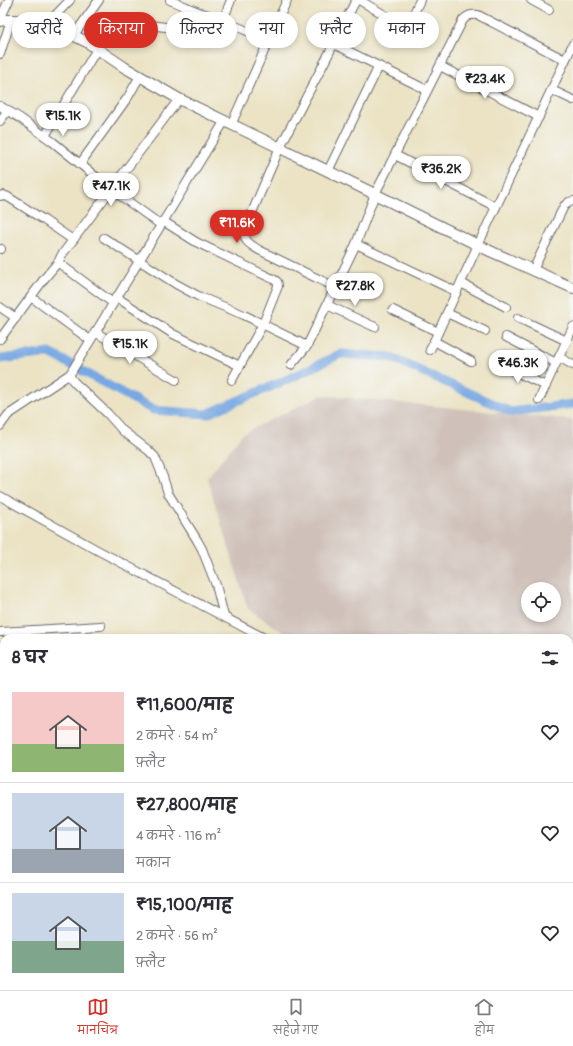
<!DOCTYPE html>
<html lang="hi">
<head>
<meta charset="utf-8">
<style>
  body { margin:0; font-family:Pangolin,"Playpen Sans Deva",sans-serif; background:#f2f2f3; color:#2b2b33; height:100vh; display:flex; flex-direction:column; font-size:15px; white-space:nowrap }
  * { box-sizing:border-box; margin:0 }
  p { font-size:13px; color:#7c7c81 }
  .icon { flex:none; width:22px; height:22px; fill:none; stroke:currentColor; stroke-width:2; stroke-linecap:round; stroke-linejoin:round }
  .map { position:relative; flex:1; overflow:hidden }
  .side { position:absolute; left:0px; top:634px; width:573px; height:356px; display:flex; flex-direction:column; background:#fff; border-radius:12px 12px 0 0; box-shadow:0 2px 6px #0003 }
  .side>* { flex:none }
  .guide { position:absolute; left:12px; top:12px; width:549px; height:36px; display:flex; gap:8px }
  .buttons { position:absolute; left:521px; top:582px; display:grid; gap:8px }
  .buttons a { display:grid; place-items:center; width:40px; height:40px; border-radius:50%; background:#fff; box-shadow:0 2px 6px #0003; font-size:20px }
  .price { position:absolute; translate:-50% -34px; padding:0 9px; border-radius:14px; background:#fff; color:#222; font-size:13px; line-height:26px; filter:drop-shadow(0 1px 2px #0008) }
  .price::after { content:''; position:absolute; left:50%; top:24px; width:12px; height:9px; margin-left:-6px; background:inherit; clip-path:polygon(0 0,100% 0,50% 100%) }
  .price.on { background:#d93025; color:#fff }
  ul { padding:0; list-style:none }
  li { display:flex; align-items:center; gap:12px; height:100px; padding:0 12px }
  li+li { border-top:1px solid #e1e1e2 }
  li span { display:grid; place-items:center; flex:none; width:112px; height:80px; border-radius:0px; color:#555 }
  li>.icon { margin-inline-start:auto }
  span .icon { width:48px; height:48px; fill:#fffc; stroke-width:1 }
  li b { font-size:17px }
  h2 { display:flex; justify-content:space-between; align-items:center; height:48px; padding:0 12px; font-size:17px }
  .chip { padding:0 14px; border-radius:18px; background:#fff; box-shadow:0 2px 6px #0003; font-size:14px; line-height:36px }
  .chip.on { background:#d93025; color:#fff }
  .menu { display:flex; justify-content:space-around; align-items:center; height:56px; border-top:1px solid #e1e1e2; background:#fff; font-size:11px; color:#7c7c81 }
  .menu a { display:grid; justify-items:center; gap:2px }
  .menu .on { color:#d93025 }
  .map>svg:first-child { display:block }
  .industrial { fill:#cfc1ba; fill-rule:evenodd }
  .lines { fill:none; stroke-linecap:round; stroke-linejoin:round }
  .canal { stroke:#78a8e2; stroke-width:9 }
  .service-casing { stroke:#68666b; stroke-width:6 }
  .minor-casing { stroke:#68666b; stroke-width:10 }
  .tertiary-casing { stroke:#68666b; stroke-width:12 }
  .service { stroke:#fff; stroke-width:4 }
  .minor { stroke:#fff; stroke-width:8 }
  .tertiary { stroke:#fff; stroke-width:10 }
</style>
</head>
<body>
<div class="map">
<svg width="573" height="990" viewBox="0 0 573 990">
  <rect width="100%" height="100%" fill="#f6f6f2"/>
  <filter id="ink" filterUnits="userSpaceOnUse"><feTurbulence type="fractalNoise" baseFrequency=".025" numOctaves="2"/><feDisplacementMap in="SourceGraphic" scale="8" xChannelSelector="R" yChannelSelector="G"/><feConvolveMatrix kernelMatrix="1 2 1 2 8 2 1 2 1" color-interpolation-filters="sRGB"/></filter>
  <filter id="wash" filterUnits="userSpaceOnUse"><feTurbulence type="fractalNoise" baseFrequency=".012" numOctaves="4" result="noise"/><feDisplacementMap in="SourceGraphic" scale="16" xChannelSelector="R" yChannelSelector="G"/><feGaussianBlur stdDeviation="0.9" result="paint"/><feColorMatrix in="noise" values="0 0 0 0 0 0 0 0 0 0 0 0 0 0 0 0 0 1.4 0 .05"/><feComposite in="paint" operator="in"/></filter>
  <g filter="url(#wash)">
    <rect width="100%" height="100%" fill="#ebe3c4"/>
    <!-- industrial -->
    <path class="industrial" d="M321,395l252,25v227l-4,1v-10h-277l-44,-29 -41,-131 35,-44zM528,589h26v26h-26z"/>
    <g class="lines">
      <!-- canal -->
      <polyline class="canal" points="0,359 50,353 153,410 207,414 293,377 340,354 390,357 511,412 573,404"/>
    </g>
  </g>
  <g filter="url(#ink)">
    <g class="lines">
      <defs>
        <g id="service">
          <polyline points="0,898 2,950 0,986"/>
          <polyline points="169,986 169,990"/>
        </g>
        <g id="minor">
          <path d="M170,0c14,6 37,17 51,18l4,-3 6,-15"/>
          <polyline points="359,0 428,40"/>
          <polyline points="531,0 549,10"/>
          <polyline points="1,17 9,0"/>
          <polyline points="48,23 70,0"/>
          <polyline points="238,27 268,40"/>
          <polyline points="407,28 420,0"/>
          <polyline points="74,35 99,0"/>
          <path d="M87,42c13,-10 28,-19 45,-19l50,6"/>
          <polyline points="334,44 427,90"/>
          <polyline points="0,54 11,20"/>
          <polyline points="440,66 539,117"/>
          <polyline points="552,90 573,100"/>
          <polyline points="0,106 20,118 53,142 111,189 161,225"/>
          <polyline points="0,121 8,110"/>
          <polyline points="231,125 287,0"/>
          <polyline points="45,136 97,49"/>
          <polyline points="395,155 496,207"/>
          <polyline points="80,164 128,97 140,76"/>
          <polyline points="328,171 379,66"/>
          <polyline points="0,196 3,195 8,197 44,220 73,240"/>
          <path d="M163,221l33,21 77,37c4,2 5,3 5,7l-15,38 -31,56"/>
          <path d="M104,238l72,46 22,12 46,19 63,31 49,-102 19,-50 88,-174c5,-5 8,-6 15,-5l87,45"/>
          <polyline points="356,244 457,292"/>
          <polyline points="0,249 1,249"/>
          <polyline points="533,270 564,206 569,202 573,201"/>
          <polyline points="461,283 506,307"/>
          <path d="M335,287l-76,-37c-9,-6 -16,-8 -14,-21l35,-82 41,-78 35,-69"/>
          <polyline points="31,297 90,340"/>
          <polyline points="116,297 173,334 240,366"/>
          <polyline points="113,303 60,264 59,261 61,256 179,99"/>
          <polyline points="327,305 375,327"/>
          <polyline points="0,307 16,318"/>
          <polyline points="393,310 438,332"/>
          <polyline points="447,313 485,331"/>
          <polyline points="518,318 567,341"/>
          <polyline points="95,332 176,380"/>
          <polyline points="506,337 556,363"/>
          <polyline points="0,339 44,279 59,261"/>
          <polyline points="434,341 471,361"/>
          <polyline points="430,350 478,245 573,44"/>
          <polyline points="559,357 573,365"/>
          <polyline points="499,364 546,386"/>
          <polyline points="291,365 307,346"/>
          <polyline points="539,400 573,327"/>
          <polyline points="0,426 8,415 70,374"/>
          <polyline points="0,496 99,551 264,638"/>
          <polyline points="224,616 216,585 202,549 197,540 168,493 163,477 155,457 148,450 123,431 108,414 74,382 70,377 70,374 224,122"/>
          <polyline points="0,632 101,626"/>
          <polyline points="569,658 573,658"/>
          <polyline points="569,698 573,698"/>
          <polyline points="569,728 573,728"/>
          <polyline points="0,752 4,752"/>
          <polyline points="569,773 573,772"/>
          <polyline points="569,806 573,806"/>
          <polyline points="569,844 573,844"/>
          <polyline points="569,879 573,879"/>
          <polyline points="569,919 573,919"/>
          <polyline points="569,952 573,952"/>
          <polyline points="333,986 333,990"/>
        </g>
        <polyline id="tertiary" points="0,21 4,20 16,20 48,23 58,28 87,42 124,67 179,99 328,171 490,251 573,288"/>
      </defs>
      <!-- service casing -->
      <use href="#service" class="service-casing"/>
      <!-- minor casing -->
      <use href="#minor" class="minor-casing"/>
      <!-- tertiary casing -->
      <use href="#tertiary" class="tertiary-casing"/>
      <!-- service -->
      <use href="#service" class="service"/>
      <!-- minor -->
      <use href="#minor" class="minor"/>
      <!-- tertiary -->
      <use href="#tertiary" class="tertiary"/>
    </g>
  </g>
</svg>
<div class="buttons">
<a><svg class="icon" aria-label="locate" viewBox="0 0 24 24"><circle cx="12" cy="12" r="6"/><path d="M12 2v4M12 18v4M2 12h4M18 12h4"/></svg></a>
</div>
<b class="price" style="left:485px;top:100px">₹23.4K</b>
<b class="price" style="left:63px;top:137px">₹15.1K</b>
<b class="price" style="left:441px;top:190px">₹36.2K</b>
<b class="price" style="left:111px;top:207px">₹47.1K</b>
<b class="price on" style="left:237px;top:244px">₹11.6K</b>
<b class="price" style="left:355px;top:307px">₹27.8K</b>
<b class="price" style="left:130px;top:365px">₹15.1K</b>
<b class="price" style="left:518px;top:384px">₹46.3K</b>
<div class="guide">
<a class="chip">खरीदें</a>
<a class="chip on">किराया</a>
<a class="chip">फ़िल्टर</a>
<a class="chip">नया</a>
<a class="chip">फ़्लैट</a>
<a class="chip">मकान</a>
</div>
<section class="side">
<h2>8 घर<svg class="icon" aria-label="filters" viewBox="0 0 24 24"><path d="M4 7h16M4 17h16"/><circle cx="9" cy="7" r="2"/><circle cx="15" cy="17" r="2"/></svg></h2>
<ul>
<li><span style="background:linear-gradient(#f6c9c9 65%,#8fb573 0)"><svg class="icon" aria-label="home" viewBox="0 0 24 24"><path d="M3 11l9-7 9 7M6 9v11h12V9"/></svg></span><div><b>₹11,600/माह</b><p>2 कमरे · 54 m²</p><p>फ़्लैट</p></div><svg class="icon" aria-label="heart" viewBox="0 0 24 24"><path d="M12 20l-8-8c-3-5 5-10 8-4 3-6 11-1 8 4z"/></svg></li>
<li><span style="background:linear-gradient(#c9d6e8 70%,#9aa5b1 0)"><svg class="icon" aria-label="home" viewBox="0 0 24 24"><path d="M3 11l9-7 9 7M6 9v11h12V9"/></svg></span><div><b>₹27,800/माह</b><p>4 कमरे · 116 m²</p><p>मकान</p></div><svg class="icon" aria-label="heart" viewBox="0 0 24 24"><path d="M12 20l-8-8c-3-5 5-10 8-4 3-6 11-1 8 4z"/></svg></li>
<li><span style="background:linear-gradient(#c9d6e8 60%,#7fa58c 0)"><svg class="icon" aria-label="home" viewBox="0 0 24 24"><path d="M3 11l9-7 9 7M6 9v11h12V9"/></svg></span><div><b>₹15,100/माह</b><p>2 कमरे · 56 m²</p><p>फ़्लैट</p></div><svg class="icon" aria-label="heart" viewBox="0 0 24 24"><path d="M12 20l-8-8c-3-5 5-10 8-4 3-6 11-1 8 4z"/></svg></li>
</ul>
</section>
</div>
<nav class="menu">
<a class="on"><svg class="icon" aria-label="map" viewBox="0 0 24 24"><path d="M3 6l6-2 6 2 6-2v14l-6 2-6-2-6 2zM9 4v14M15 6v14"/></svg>मानचित्र</a>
<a><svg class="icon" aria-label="saved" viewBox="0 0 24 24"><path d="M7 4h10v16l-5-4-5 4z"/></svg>सहेजे गए</a>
<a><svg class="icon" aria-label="home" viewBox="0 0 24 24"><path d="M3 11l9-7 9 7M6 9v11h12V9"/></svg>होम</a>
</nav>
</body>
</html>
